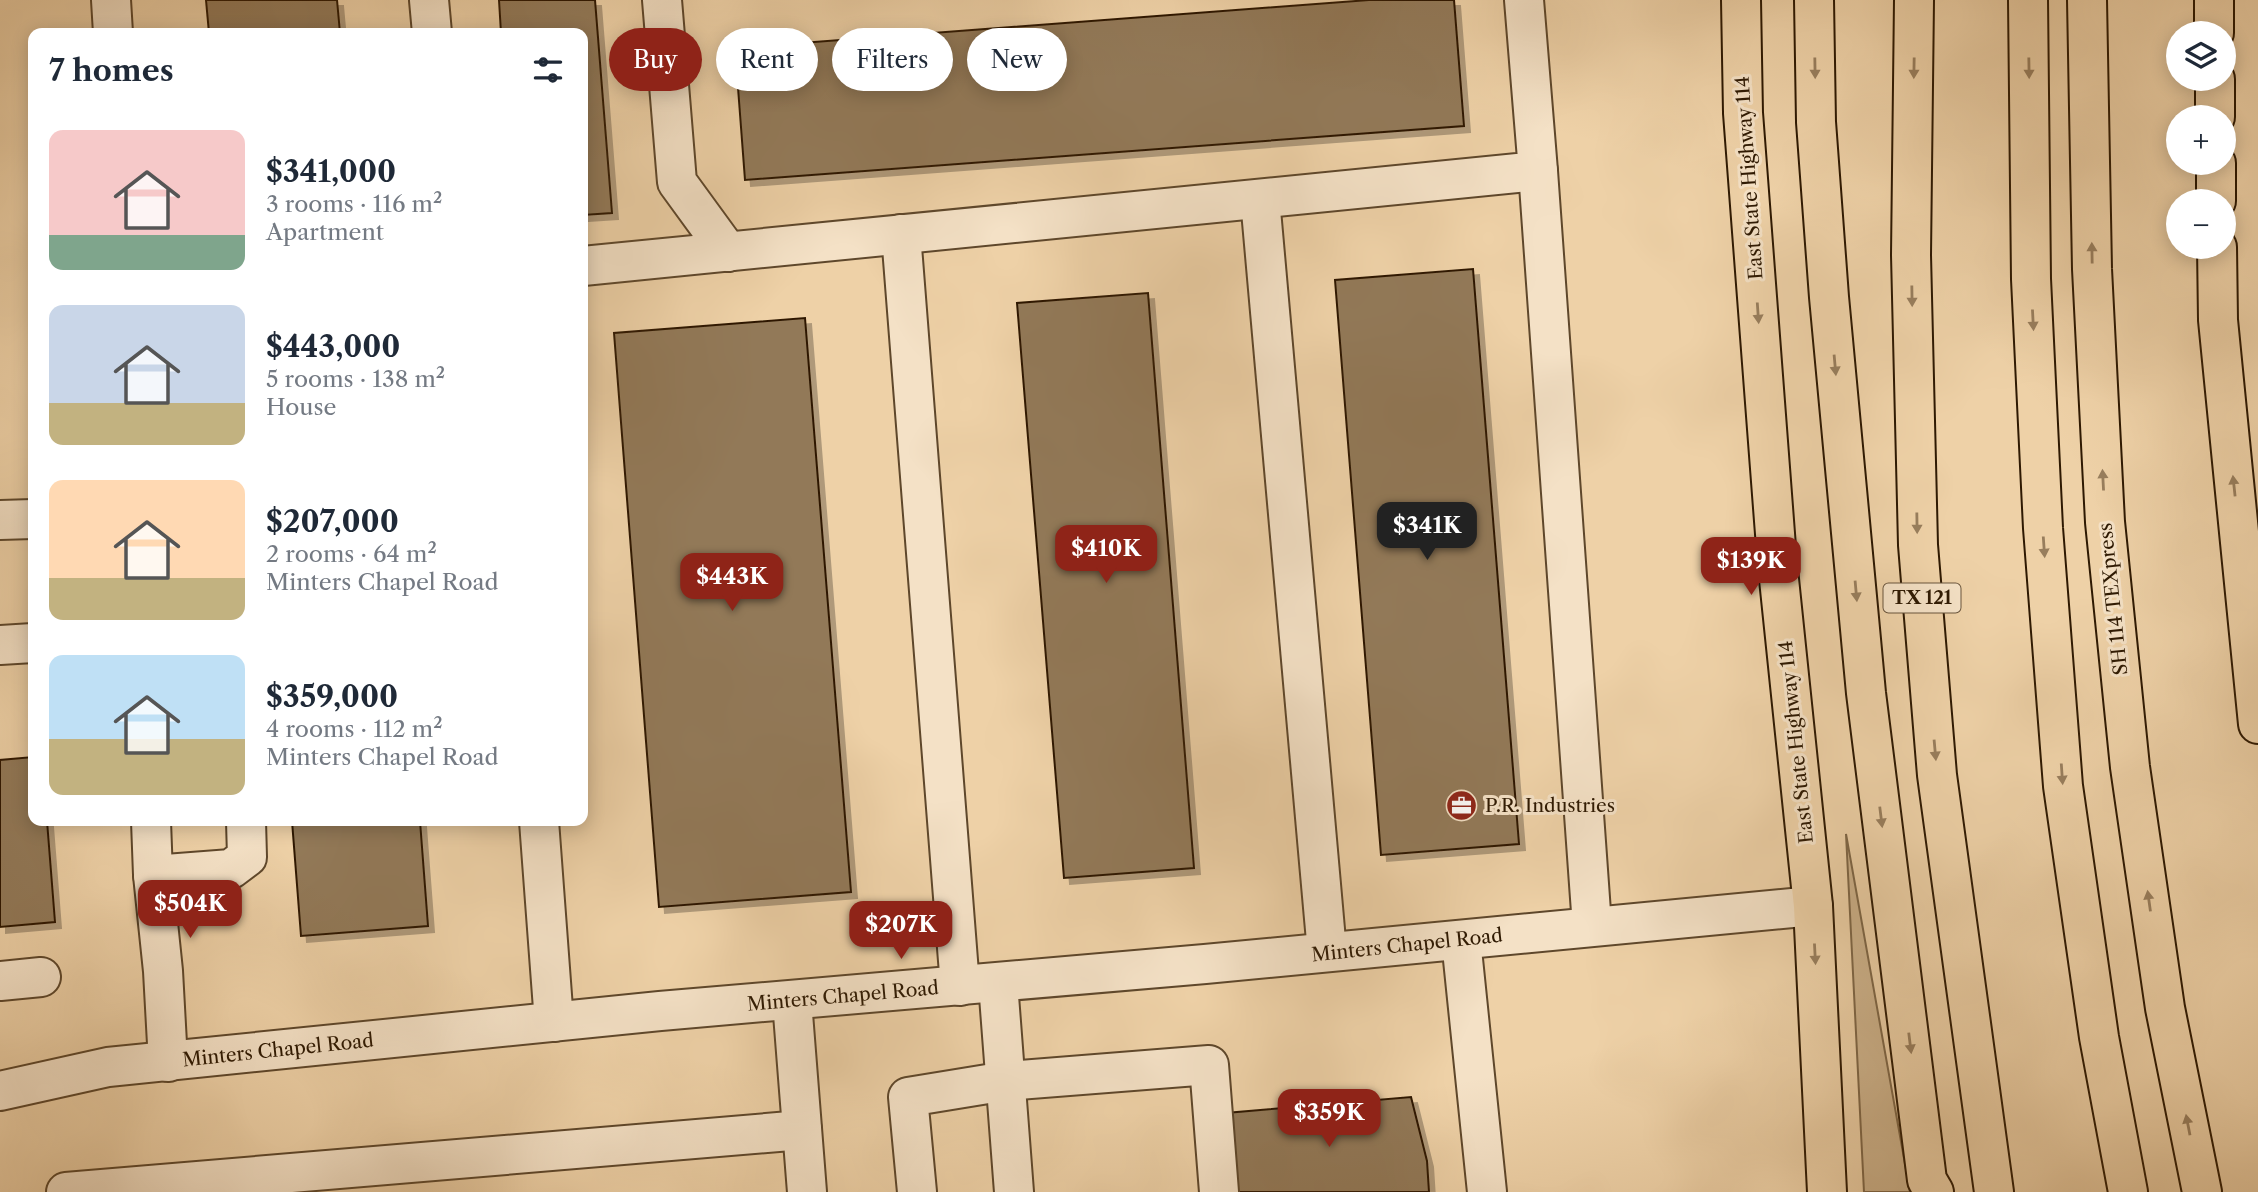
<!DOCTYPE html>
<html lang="en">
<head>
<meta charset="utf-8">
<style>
  body { margin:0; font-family:"Libre Caslon Text",serif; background:#f6f6f7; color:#1f2937; height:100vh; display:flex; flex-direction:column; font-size:26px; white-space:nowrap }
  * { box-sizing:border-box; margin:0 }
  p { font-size:23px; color:#747a83 }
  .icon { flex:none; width:38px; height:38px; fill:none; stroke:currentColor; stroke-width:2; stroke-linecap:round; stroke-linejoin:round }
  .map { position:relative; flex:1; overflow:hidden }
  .panel { position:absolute; left:28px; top:28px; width:560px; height:798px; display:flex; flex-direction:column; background:#fff; border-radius:14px; box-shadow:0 4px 18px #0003 }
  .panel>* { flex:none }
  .guide { position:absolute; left:609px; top:28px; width:665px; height:63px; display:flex; gap:14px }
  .controls { position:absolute; left:2166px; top:21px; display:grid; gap:14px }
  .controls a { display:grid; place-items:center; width:70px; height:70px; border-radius:50%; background:#fff; box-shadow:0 4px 18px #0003; font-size:35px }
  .price { position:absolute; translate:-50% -60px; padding:0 16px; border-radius:14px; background:#8f2418; color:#fff; font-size:23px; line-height:46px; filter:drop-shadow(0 2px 4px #0008) }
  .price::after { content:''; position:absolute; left:50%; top:42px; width:21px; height:16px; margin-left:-10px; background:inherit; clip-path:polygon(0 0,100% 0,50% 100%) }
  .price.current { background:#222; color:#fff }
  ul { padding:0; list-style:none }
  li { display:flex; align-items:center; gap:21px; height:175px; padding:0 21px }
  li span { display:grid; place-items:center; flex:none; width:196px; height:140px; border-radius:14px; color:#555 }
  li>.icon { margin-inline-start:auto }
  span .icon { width:84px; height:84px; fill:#fffc; stroke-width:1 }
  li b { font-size:30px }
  h2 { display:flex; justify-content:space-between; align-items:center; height:84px; padding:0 21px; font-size:30px }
  .tag { padding:0 24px; border-radius:32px; background:#fff; box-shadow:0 4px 18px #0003; font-size:24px; line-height:63px }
  .tag.current { background:#8f2418; color:#fff }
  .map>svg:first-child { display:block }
  .green { fill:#cdb28b; stroke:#7e6646; stroke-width:2 }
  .building { fill:#927958; stroke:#2e1902; stroke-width:2; filter:url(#shadow) }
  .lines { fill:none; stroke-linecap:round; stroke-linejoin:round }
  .minor-casing { stroke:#5e472b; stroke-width:42 }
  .major-casing { stroke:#2e1902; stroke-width:42 }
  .highway-casing { stroke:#2e1902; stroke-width:42 }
  .minor { stroke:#f4e1c6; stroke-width:38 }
  .major { stroke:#eed1a7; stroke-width:38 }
  .highway { stroke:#eed1a7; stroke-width:38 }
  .oneway { fill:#987e5d }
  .labels { text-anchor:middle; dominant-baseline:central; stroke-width:6; stroke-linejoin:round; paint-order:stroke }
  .shield { fill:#f4e1c6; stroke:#69553d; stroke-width:2 }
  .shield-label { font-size:18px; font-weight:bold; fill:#2e1902 }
  .street-label { font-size:19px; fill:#2e1902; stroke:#f4e1c6 }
  .poi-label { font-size:19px; fill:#2e1902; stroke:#f4e1c6; text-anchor:start }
</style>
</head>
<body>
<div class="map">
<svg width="2258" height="1192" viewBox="0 0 2258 1192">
  <defs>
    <filter id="shadow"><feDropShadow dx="6" dy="6" stdDeviation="0" flood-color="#0004"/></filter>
  </defs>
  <rect width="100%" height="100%" fill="#eed1a7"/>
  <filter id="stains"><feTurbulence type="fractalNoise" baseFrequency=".00286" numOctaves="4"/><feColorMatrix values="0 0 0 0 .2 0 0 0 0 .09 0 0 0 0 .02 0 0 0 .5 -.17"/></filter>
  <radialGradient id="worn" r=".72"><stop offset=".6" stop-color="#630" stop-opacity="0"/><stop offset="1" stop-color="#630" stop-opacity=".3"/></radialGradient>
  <!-- green -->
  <polygon class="green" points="1846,834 1910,1192 1864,1192"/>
  <!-- building -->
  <g class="building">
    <polygon points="206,0 337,0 340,33 209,33"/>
    <polygon points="499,0 595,0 612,213 583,215 583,33 501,33"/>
    <polygon points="1369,0 1454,0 1464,126 745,180 735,48"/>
    <polygon points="1473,269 1519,844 1381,855 1335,280"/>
    <polygon points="1148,293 1194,868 1064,878 1017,303"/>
    <polygon points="805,318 851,892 659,907 614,333"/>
    <polygon points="33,757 33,821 47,821 55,922 0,927 0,760"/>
    <polygon points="292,821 420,821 428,926 301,936"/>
    <polygon points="1411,1097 1427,1161 1429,1192 1232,1192 1226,1113"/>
  </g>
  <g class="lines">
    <defs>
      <g id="minor">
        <polyline points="111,0 113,33"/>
        <polyline points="429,0 432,33"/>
        <polyline points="662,0 677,182 728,252"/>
        <polyline points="1538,171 1592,926"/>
        <polyline points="1260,199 1327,952"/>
        <polyline points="901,234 960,986"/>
        <polyline points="583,266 1538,171 1524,0"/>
        <polyline points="0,520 33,519"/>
        <polyline points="0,645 33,643"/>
        <polyline points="151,821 153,875 163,971 168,1062"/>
        <polyline points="539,821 554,1022"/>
        <polyline points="153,875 231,869 247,857 246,821"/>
        <polyline points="1461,940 1487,1192"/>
        <polyline points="0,981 41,977"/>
        <polyline points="998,983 1014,1192"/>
        <polyline points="792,1001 807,1192"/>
        <polyline points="0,1091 108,1067 660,1011 1205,964 1813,906"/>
        <polyline points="66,1192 802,1130"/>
        <polyline points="917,1192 908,1097 1006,1081 1209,1065 1219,1192"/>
      </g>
      <polyline id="major" points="1741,0 1743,113 1777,560 1813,906 1827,1192"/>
      <g id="highway">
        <polyline points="1814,0 1816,122 1829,297 1866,693 1927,1180 1934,1192"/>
        <polyline points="1914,0 1911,255 1918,545 1937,775 1994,1192"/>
        <polyline points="2028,0 2031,279 2043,528 2063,786 2099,1037 2128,1192"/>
        <polyline points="2087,0 2092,269 2105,522 2130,767 2165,1008 2202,1192"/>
        <polyline points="2214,0 2214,33"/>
        <polyline points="2215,79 2215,117"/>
        <polyline points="2216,163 2216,201"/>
        <polyline points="2217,247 2218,320 2258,724"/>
      </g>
    </defs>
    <!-- minor casing -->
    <use href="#minor" class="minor-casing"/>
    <!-- major casing -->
    <use href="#major" class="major-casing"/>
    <!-- highway casing -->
    <use href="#highway" class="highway-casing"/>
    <!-- minor -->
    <use href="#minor" class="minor"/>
    <!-- major -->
    <use href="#major" class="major"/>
    <!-- highway -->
    <use href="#highway" class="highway"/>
  </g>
  <!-- one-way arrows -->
  <defs><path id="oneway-solid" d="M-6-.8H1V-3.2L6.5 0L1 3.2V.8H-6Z" transform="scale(1.75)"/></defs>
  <g class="oneway">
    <use href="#oneway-solid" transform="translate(1815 68) rotate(89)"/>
    <use href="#oneway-solid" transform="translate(1914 68) rotate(91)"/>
    <use href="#oneway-solid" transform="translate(2029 68) rotate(89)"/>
    <use href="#oneway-solid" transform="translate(2092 253) rotate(-91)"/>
    <use href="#oneway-solid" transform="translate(1912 296) rotate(89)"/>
    <use href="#oneway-solid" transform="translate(1758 313) rotate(86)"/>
    <use href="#oneway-solid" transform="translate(2033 320) rotate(87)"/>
    <use href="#oneway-solid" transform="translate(1835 365) rotate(85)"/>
    <use href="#oneway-solid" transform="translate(2103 480) rotate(-93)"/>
    <use href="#oneway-solid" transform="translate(2234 486) rotate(-96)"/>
    <use href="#oneway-solid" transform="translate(1917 523) rotate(89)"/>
    <use href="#oneway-solid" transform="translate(2044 547) rotate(86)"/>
    <use href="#oneway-solid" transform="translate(1856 591) rotate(85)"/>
    <use href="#oneway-solid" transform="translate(1935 750) rotate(85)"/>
    <use href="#oneway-solid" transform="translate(2062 774) rotate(86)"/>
    <use href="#oneway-solid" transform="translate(1881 817) rotate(83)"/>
    <use href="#oneway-solid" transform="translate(2149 901) rotate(-98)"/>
    <use href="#oneway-solid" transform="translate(1815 954) rotate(87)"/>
    <use href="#oneway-solid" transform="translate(1910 1043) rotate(83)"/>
    <use href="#oneway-solid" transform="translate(2188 1125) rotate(-101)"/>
  </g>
  <!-- icons -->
  <defs>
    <symbol id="office-disc" viewBox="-11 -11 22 22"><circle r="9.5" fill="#8f2418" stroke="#f4e1c6"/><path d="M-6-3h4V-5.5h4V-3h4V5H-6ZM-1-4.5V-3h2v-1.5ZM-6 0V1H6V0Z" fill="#fff"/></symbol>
  </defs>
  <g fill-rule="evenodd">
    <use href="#office-disc" x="1444" y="788" width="35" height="35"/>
  </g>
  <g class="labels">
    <!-- shield labels -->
    <rect class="shield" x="1883.5" y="583.5" width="77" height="29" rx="5"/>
    <g class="shield-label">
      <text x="1922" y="598">TX 121</text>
    </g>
    <!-- street labels -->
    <g class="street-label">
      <text transform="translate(1749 178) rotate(-94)">East State Highway 114</text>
      <text transform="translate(2113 599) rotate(-96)">SH 114 TEXpress</text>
      <text transform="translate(1796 742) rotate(-96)">East State Highway 114</text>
      <text transform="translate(1407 945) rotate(-6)">Minters Chapel Road</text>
      <text transform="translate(843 996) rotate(-5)">Minters Chapel Road</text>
      <text transform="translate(278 1050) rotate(-6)">Minters Chapel Road</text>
    </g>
    <!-- poi labels -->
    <g class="poi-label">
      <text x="1485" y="805">P.R. Industries</text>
    </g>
  </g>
  <rect width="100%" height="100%" filter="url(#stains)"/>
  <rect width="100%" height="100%" fill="url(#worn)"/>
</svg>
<div class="controls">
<a><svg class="icon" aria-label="layers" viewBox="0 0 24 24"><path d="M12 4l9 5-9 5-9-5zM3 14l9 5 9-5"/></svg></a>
<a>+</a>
<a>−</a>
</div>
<b class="price current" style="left:1427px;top:562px">$341K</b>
<b class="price" style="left:1106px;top:585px">$410K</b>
<b class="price" style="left:1751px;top:597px">$139K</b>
<b class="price" style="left:732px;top:613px">$443K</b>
<b class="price" style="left:190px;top:940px">$504K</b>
<b class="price" style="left:901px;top:961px">$207K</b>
<b class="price" style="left:1329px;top:1149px">$359K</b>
<div class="guide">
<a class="tag current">Buy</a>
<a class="tag">Rent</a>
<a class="tag">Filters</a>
<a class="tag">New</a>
</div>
<section class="panel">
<h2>7 homes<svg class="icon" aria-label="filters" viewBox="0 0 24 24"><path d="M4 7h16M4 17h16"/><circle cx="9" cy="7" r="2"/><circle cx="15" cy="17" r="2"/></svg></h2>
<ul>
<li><span style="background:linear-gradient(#f6c9c9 75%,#7fa58c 0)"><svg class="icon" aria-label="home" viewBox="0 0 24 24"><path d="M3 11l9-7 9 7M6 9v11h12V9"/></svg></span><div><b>$341,000</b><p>3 rooms · 116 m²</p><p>Apartment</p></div></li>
<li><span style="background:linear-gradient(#c9d6e8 70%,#c2b280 0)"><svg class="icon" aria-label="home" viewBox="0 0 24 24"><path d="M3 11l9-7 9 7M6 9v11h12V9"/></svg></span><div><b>$443,000</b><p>5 rooms · 138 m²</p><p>House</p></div></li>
<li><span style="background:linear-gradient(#ffd9b3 70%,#c2b280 0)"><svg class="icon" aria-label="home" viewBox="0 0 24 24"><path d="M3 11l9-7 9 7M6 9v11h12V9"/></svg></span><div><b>$207,000</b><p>2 rooms · 64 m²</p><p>Minters Chapel Road</p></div></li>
<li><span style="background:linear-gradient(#bfe0f5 60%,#c2b280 0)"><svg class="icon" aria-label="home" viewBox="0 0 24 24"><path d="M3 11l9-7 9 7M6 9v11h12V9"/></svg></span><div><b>$359,000</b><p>4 rooms · 112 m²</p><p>Minters Chapel Road</p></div></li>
</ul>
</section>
</div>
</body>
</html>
